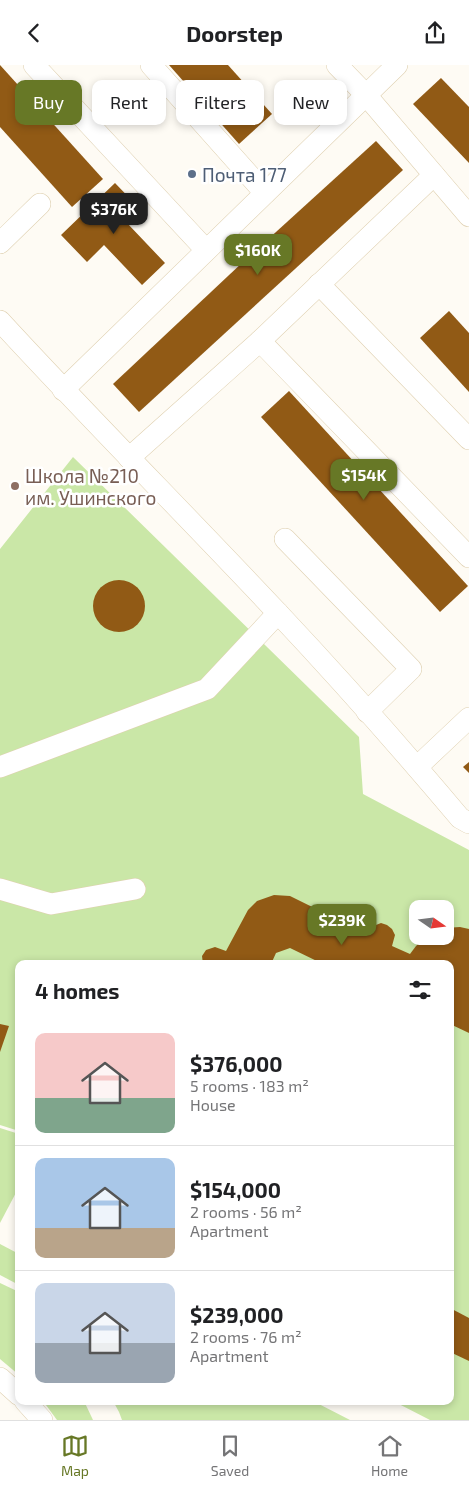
<!DOCTYPE html>
<html lang="en">
<head>
<meta charset="utf-8">
<style>
  body { margin:0; font-family:"Exo 2",sans-serif; background:#f2f2f2; color:#202124; height:100vh; display:flex; flex-direction:column; font-size:19px; white-space:nowrap }
  * { box-sizing:border-box; margin:0 }
  p { font-size:16px; color:#757577 }
  .icon { flex:none; width:28px; height:28px; fill:none; stroke:currentColor; stroke-width:2; stroke-linecap:round; stroke-linejoin:round }
  .map { position:relative; flex:1; overflow:hidden }
  .details { position:absolute; left:15px; top:895px; width:439px; height:445px; display:flex; flex-direction:column; background:#fff; border-radius:10px; box-shadow:0 2px 8px #0003 }
  .details>* { flex:none }
  .top-card { position:absolute; left:15px; top:15px; width:440px; height:45px; display:flex; gap:10px }
  .needle { width:32px; rotate:104deg }
  .controls { position:absolute; left:409px; top:835px; display:grid; gap:10px }
  .controls a { display:grid; place-items:center; width:45px; height:45px; border-radius:10px; background:#fff; box-shadow:0 2px 8px #0003; font-size:25px }
  .price { position:absolute; translate:-50% -42px; padding:0 11px; border-radius:10px; background:#677826; color:#fff; font-size:16px; line-height:32px; filter:drop-shadow(0 1px 2px #0008) }
  .price::after { content:''; position:absolute; left:50%; top:30px; width:15px; height:11px; margin-left:-8px; background:inherit; clip-path:polygon(0 0,100% 0,50% 100%) }
  .price.current { background:#222; color:#fff }
  ul { padding:0; list-style:none }
  li { display:flex; align-items:center; gap:15px; height:125px; padding:0 20px }
  li+li { border-top:1px solid #e0e0e0 }
  li span { display:grid; place-items:center; flex:none; width:140px; height:100px; border-radius:10px; color:#555 }
  li>.icon { margin-inline-start:auto }
  span .icon { width:60px; height:60px; fill:#fffc; stroke-width:1 }
  li b { font-size:21px }
  h2 { display:flex; justify-content:space-between; align-items:center; height:60px; padding:0 20px; font-size:21px }
  .pill { padding:0 18px; border-radius:10px; background:#fff; box-shadow:0 2px 8px #0003; font-size:18px; line-height:45px }
  .pill.current { background:#677826; color:#fff }
  header { display:flex; justify-content:space-between; align-items:center; height:65px; padding:0 20px; background:#fff; font-size:22px; font-weight:700 }
  .menu { display:flex; justify-content:space-around; align-items:center; height:70px; border-top:1px solid #e0e0e0; background:#fff; font-size:14px; color:#757577 }
  .menu a { display:grid; justify-items:center; gap:2px }
  .menu .current { color:#677826 }
  .map>svg:first-child { display:block }
  .green { fill:#cae7a7; fill-rule:evenodd }
  .building { fill:#915a15 }
  .lines { fill:none; stroke-linecap:round; stroke-linejoin:round }
  .minor-casing { stroke:#dfd0b0; stroke-width:22 }
  .minor { stroke:#fff; stroke-width:21 }
  .service-dot { fill:#5c6f8a; stroke:#fff; stroke-width:2 }
  .education-dot { fill:#8d6e63; stroke:#fff; stroke-width:2 }
  .labels { text-anchor:middle; dominant-baseline:central; stroke-width:5; stroke-linejoin:round; paint-order:stroke }
  .service-label { font-size:19px; fill:#4e5e75; stroke:#fff; text-anchor:start }
  .education-label { font-size:19px; fill:#785e54; stroke:#fff; text-anchor:start }
</style>
</head>
<body>
<header><svg class="icon" aria-label="back" viewBox="0 0 24 24"><path d="M15 5l-7 7 7 7"/></svg>Doorstep<svg class="icon" aria-label="share" viewBox="0 0 24 24"><path d="M12 15V3M7 8l5-5 5 5M5 13v7h14v-7"/></svg></header>
<div class="map">
<svg width="469" height="1355" viewBox="0 0 469 1355">
  <rect width="100%" height="100%" fill="#fefbf4"/>
  <!-- green -->
  <g class="green">
    <path d="M73,392l286,280 4,57 106,56v570h-39l-37,-19h57v-437h-431v167l-19,-6v-576zM418,844h27v27h-27z"/>
    <polygon points="0,1063 19,1069 19,1122 0,1158"/>
    <polygon points="0,1179 19,1189 19,1220 0,1210"/>
    <polygon points="0,1218 19,1227 19,1310 0,1294"/>
    <polygon points="43,1336 84,1336 93,1355 57,1355"/>
    <polygon points="113,1336 313,1336 350,1355 122,1355 119,1347"/>
  </g>
  <!-- building -->
  <g class="building">
    <polygon points="0,0 103,114 72,142 0,62"/>
    <polygon points="169,0 228,0 272,49 239,79"/>
    <polygon points="441,13 469,42 469,98 413,39"/>
    <polygon points="376,76 403,105 139,347 113,319 244,196"/>
    <polygon points="115,118 141,145 127,158 165,198 142,220 104,180 87,197 61,170"/>
    <polygon points="449,246 469,268 469,327 420,273"/>
    <polygon points="289,326 468,521 440,547 261,352"/>
    <circle cx="119" cy="541" r="26"/>
    <polygon points="469,697 469,708 463,702"/>
    <polygon points="274,830 290,831 367,869 376,860 381,858 387,860 392,864 395,870 392,881 410,889 416,881 427,871 445,871 445,863 460,862 469,864 469,968 450,959 450,899 323,899 290,883 276,888 271,899 203,899 202,891 206,885 215,882 226,886 248,845 257,836"/>
    <polygon points="0,959 9,961 0,987"/>
    <polygon points="450,1243 469,1253 469,1296 450,1287"/>
  </g>
  <g class="lines">
    <defs>
      <g id="minor">
        <polyline points="34,0 206,185"/>
        <polyline points="151,0 265,128"/>
        <polyline points="337,0 366,30 469,151"/>
        <polyline points="0,178 40,139"/>
        <polyline points="319,219 469,374"/>
        <path d="M0,256c91,99 185,193 277,291 63,67 124,136 183,206l9,5"/>
        <polyline points="260,276 469,492"/>
        <polyline points="63,325 397,0"/>
        <polyline points="129,393 260,276 434,110"/>
        <polyline points="285,474 411,604 367,647"/>
        <polyline points="0,702 207,624 278,548"/>
        <polyline points="417,702 469,653"/>
        <polyline points="0,824 51,839 135,824"/>
        <polyline points="0,1313 19,1330"/>
        <polyline points="25,1336 42,1355"/>
      </g>
    </defs>
    <!-- minor casing -->
    <use href="#minor" class="minor-casing"/>
    <!-- minor -->
    <use href="#minor" class="minor"/>
  </g>
  <!-- markers -->
  <circle class="service-dot" cx="192" cy="109" r="5"/>
  <circle class="education-dot" cx="15" cy="421" r="5"/>
  <g class="labels">
    <!-- service labels -->
    <g class="service-label">
      <text x="202" y="109">Почта 177</text>
    </g>
    <!-- education labels -->
    <g class="education-label">
      <text x="25" y="410">Школа №210<tspan x="25" dy="22">им. Ушинского</tspan></text>
    </g>
  </g>
</svg>
<div class="controls">
<a><svg class="needle" viewBox="-14 -14 28 28"><path d="M0-13l5 13h-10z" fill="#e53935"/><path d="M0 13l5-13h-10z" fill="#757577"/></svg></a>
</div>
<b class="price current" style="left:114px;top:170px">$376K</b>
<b class="price" style="left:258px;top:211px">$160K</b>
<b class="price" style="left:364px;top:436px">$154K</b>
<b class="price" style="left:342px;top:881px">$239K</b>
<div class="top-card">
<a class="pill current">Buy</a>
<a class="pill">Rent</a>
<a class="pill">Filters</a>
<a class="pill">New</a>
</div>
<section class="details">
<h2>4 homes<svg class="icon" aria-label="filters" viewBox="0 0 24 24"><path d="M4 7h16M4 17h16"/><circle cx="9" cy="7" r="2"/><circle cx="15" cy="17" r="2"/></svg></h2>
<ul>
<li><span style="background:linear-gradient(#f6c9c9 65%,#7fa58c 0)"><svg class="icon" aria-label="home" viewBox="0 0 24 24"><path d="M3 11l9-7 9 7M6 9v11h12V9"/></svg></span><div><b>$376,000</b><p>5 rooms · 183 m²</p><p>House</p></div></li>
<li><span style="background:linear-gradient(#a9c7e8 70%,#b9a48a 0)"><svg class="icon" aria-label="home" viewBox="0 0 24 24"><path d="M3 11l9-7 9 7M6 9v11h12V9"/></svg></span><div><b>$154,000</b><p>2 rooms · 56 m²</p><p>Apartment</p></div></li>
<li><span style="background:linear-gradient(#c9d6e8 60%,#9aa5b1 0)"><svg class="icon" aria-label="home" viewBox="0 0 24 24"><path d="M3 11l9-7 9 7M6 9v11h12V9"/></svg></span><div><b>$239,000</b><p>2 rooms · 76 m²</p><p>Apartment</p></div></li>
</ul>
</section>
</div>
<nav class="menu">
<a class="current"><svg class="icon" aria-label="map" viewBox="0 0 24 24"><path d="M3 6l6-2 6 2 6-2v14l-6 2-6-2-6 2zM9 4v14M15 6v14"/></svg>Map</a>
<a><svg class="icon" aria-label="saved" viewBox="0 0 24 24"><path d="M7 4h10v16l-5-4-5 4z"/></svg>Saved</a>
<a><svg class="icon" aria-label="home" viewBox="0 0 24 24"><path d="M3 11l9-7 9 7M6 9v11h12V9"/></svg>Home</a>
</nav>
</body>
</html>
